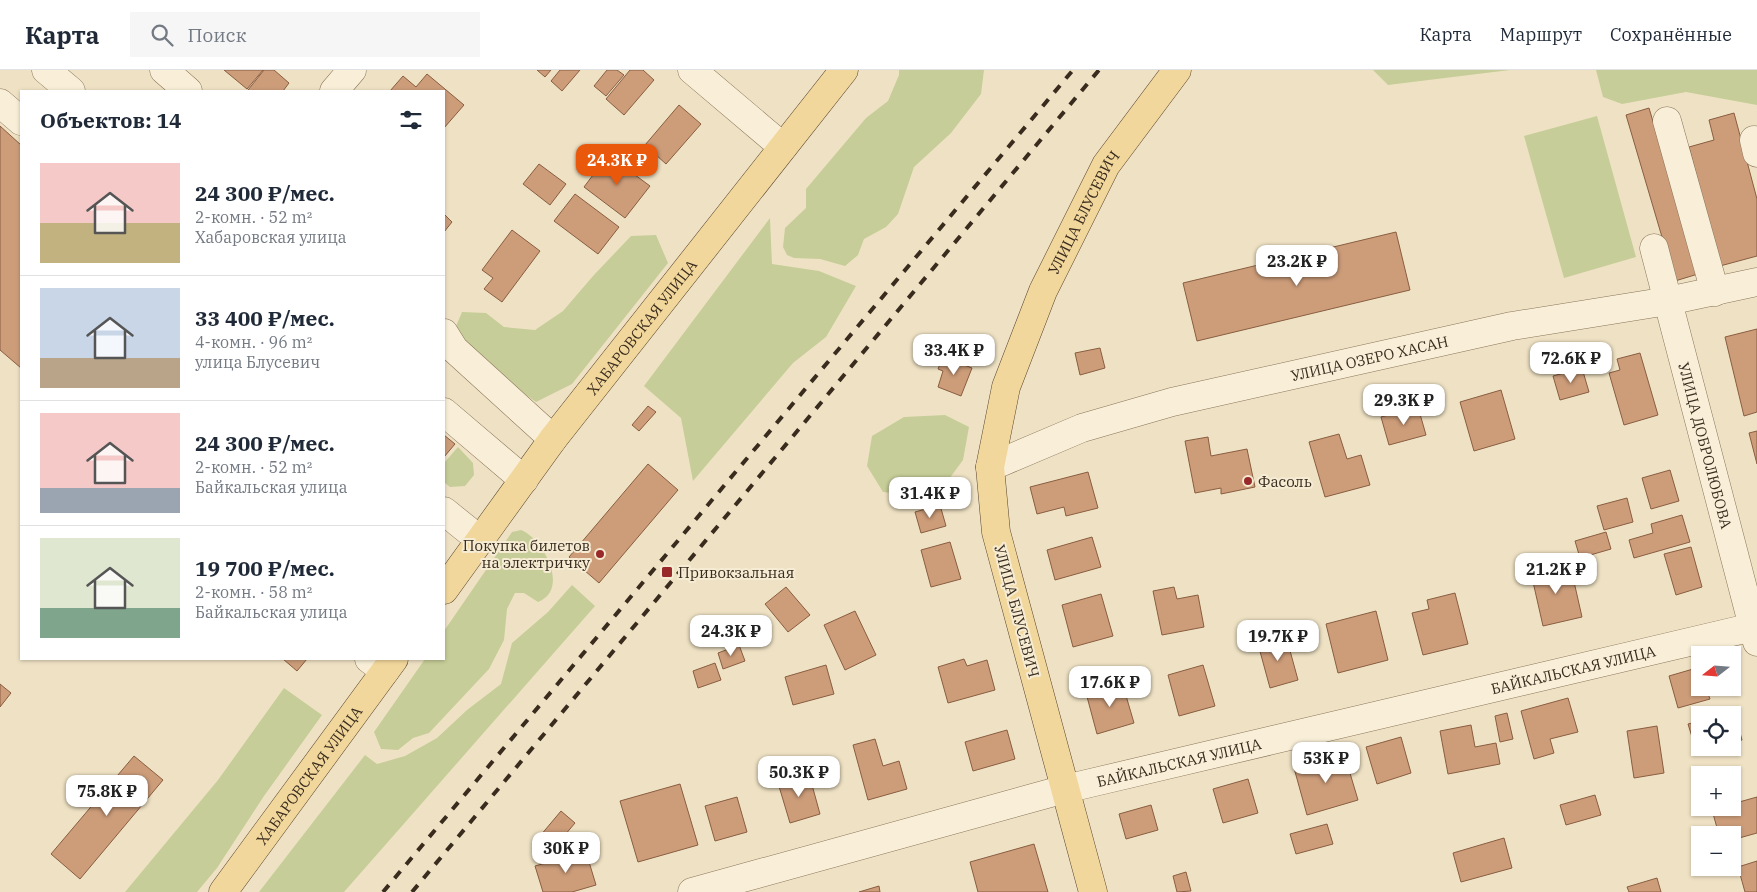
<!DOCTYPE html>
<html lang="ru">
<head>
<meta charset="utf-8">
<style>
  body { margin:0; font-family:"IBM Plex Serif",serif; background:#f6f6f7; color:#1f2937; height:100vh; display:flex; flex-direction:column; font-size:19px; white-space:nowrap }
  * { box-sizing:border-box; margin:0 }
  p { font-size:16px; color:#747a83 }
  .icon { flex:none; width:28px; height:28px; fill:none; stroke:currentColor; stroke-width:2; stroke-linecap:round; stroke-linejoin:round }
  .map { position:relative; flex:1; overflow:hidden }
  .panel { position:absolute; left:20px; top:20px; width:425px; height:570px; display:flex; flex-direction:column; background:#fff; border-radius:0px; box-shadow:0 1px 4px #0004 }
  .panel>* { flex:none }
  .needle { width:32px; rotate:253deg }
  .buttons { position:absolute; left:1691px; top:576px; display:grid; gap:10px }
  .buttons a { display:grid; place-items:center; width:50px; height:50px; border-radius:0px; background:#fff; box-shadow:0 1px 4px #0004; font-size:25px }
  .price { position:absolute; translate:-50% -42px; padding:0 11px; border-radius:10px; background:#fff; color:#222; font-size:16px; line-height:32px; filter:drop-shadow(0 1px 2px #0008) }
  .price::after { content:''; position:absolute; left:50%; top:30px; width:15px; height:11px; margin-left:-8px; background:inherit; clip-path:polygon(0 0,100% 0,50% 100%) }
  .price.current { background:#ea580c; color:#fff }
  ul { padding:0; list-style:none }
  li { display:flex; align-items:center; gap:15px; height:125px; padding:0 20px }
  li+li { border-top:1px solid #e0e1e3 }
  li span { display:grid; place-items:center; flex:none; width:140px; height:100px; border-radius:0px; color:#555 }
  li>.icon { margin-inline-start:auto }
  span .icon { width:60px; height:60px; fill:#fffc; stroke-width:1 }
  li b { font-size:21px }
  h2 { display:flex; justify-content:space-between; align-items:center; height:60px; padding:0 20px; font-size:21px }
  header { display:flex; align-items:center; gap:30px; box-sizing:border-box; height:70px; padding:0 25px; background:#fff; border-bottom:1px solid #e0e1e3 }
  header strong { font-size:24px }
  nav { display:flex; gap:28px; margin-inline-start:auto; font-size:18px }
  .search { width:350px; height:45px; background:#f6f6f7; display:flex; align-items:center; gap:12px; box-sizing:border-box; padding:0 18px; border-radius:0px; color:#747a83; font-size:19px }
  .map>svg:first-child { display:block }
  .green { fill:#c6cd98 }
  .building { fill:#cd9d7a; stroke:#895d40 }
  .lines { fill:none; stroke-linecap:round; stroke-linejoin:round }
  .minor-casing { stroke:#89745a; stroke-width:29 }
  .major-casing { stroke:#57422e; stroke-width:29 }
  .minor { stroke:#f9efd8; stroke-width:28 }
  .major { stroke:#f2d79c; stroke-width:28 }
  .rail { stroke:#392c1e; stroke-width:4; stroke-dasharray:9 9; stroke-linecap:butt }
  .poi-dot { fill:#992a2a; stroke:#f6ecd4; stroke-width:2 }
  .labels { text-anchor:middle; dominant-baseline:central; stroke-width:4; stroke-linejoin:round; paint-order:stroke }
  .street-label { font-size:15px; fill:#392c1e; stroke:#f6ecd4 }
  .poi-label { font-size:15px; fill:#392c1e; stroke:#f6ecd4; text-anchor:start }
</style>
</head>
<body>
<header>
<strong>Карта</strong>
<div class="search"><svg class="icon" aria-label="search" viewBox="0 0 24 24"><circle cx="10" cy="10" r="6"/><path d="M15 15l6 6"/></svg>Поиск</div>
<nav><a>Карта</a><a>Маршрут</a><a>Сохранённые</a></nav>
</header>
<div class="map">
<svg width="1757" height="822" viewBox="0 0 1757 822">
  <rect width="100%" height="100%" fill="#efe2c4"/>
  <!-- green -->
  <g class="green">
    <polygon points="899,0 984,0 981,24 951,63 914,97 898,144 886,157 864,169 858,185 845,196 820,189 794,188 787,185 783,177 785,158 806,138 806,119 866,48 888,31 899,5"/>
    <polygon points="1373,0 1510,0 1388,15"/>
    <polygon points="1596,0 1757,0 1757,35 1686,22 1622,34 1603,27"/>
    <polygon points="1597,46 1636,187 1564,208 1524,66"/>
    <polygon points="770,148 772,194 819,201 856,216 826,267 793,293 693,411 681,348 644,316"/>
    <polygon points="656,165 668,193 572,314 536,332 466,282 454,261 462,242 486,243 504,257 535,260 563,241 593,206 631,166"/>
    <polygon points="945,345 969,357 963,390 949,409 909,425 883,422 867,396 872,366 904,347"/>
    <polygon points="458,377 473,393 474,405 465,416 450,417 444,412 444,393"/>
    <path d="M521,460c23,9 49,60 17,72l-14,-9h-9l-8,16 -3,31 -15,29 -60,64 -16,5 -15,12 -17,-1 -7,-17 51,-73h19v-28l68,-99z"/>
    <polygon points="572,515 595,536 344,822 259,822 365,685 377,694 405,686 437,668 467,640 501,614 512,573 548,542"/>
    <polygon points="284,618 322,645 264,726 217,798 197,822 125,822 218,710"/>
  </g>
  <!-- building -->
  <g class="building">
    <polygon points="224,0 263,0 247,19"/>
    <polygon points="264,0 274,0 289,13 283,21 250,21 248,20"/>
    <polygon points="537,0 551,0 545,7"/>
    <polygon points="560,0 580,0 562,21 551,11"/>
    <polygon points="607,0 617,0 624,5 606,26 594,16"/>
    <polygon points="630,0 643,0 654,10 624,45 606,29"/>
    <polygon points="427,4 464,35 444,58 444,21 390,21 403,6 416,17"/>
    <polygon points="679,35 701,54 666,94 645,75"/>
    <polygon points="1649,38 1698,204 1675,211 1626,45"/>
    <polygon points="1734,43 1757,129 1757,186 1720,196 1689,77 1714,70 1709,50"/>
    <polygon points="0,56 21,75 21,298 0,280"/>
    <polygon points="608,85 650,116 625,148 584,117"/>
    <polygon points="539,94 566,114 550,135 523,114"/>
    <polygon points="575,124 619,157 598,184 554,151"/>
    <polygon points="444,144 452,152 444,162"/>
    <polygon points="512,160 540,181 502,232 484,219 493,208 482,200"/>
    <polygon points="1396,162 1410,220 1197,271 1183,213"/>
    <polygon points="1757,259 1757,342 1744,346 1725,267"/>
    <polygon points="1100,278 1105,298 1080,305 1075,283"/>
    <polygon points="1640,283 1658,345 1624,355 1609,303 1620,300 1617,289"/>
    <polygon points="943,287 972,298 961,326 938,317 943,301 938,299"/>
    <polygon points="1582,298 1589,322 1560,330 1553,306"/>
    <polygon points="1501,320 1515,369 1474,381 1460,332"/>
    <polygon points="648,336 656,342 639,361 632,355"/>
    <polygon points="1418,337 1426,365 1389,375 1381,347"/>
    <polygon points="1757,361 1757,394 1749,363"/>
    <polygon points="1339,364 1347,389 1361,385 1370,415 1325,427 1309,372"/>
    <polygon points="444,365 455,374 444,387"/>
    <polygon points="1208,367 1211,386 1247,379 1255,417 1221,424 1221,418 1195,423 1185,371"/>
    <polygon points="648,394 678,420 599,513 569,487"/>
    <polygon points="1670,400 1679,431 1651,439 1642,408"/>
    <polygon points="1088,402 1098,438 1066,446 1064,437 1037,444 1030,417"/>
    <polygon points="1627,428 1633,452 1604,460 1597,436"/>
    <polygon points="940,435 946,456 921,463 915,442"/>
    <polygon points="1682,445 1690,472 1634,488 1629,470 1653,463 1651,454"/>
    <polygon points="1606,462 1611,479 1580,488 1575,471"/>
    <polygon points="1092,467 1101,497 1055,510 1047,480"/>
    <polygon points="950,472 961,509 931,517 921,480"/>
    <polygon points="1691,477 1702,517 1676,525 1664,484"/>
    <polygon points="1570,494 1582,547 1543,556 1531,503"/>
    <polygon points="786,517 810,545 788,562 765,534"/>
    <polygon points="1174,517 1177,529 1198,525 1204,557 1162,565 1153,521"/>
    <polygon points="1455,523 1468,574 1423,585 1412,543 1429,539 1427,530"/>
    <polygon points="1101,524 1113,566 1073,577 1062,535"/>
    <polygon points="855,541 876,585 845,600 824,555"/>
    <polygon points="1376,541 1388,590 1338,603 1326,554"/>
    <polygon points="1286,566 1298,610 1270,618 1258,574"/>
    <polygon points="739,575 745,591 723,599 718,583"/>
    <polygon points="283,589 307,589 297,601"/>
    <polygon points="964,589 967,596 987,590 995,620 948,633 938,597"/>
    <polygon points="715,593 721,610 698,618 693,601"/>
    <polygon points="826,595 834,624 793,635 785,607"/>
    <polygon points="1203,595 1215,636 1179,646 1168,605"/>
    <polygon points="1700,597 1700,618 1706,618 1710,629 1678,638 1669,606"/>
    <polygon points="1122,612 1134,653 1097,664 1086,623"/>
    <polygon points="0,614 11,623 0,637"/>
    <polygon points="1568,628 1578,662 1550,669 1554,683 1534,689 1521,641"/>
    <polygon points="1734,641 1742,670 1732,673 1732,645 1721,645"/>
    <polygon points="1507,643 1513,669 1500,672 1495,646"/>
    <polygon points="1700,651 1700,678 1716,678 1697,683 1688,654"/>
    <polygon points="1471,655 1475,677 1496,673 1500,694 1448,704 1440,661"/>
    <polygon points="1657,656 1664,703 1634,708 1627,661"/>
    <polygon points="1007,660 1015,689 973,701 965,672"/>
    <polygon points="1401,667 1411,703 1377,714 1366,677"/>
    <polygon points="875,669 883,696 899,691 907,719 868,730 853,675"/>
    <polygon points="1344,683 1358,730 1307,745 1294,698"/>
    <polygon points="134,686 163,710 80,809 51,784"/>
    <polygon points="809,704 820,744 790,753 778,713"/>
    <polygon points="1248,709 1258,743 1223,753 1213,719"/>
    <polygon points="680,714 698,775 638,792 620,731"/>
    <polygon points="1595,725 1601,745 1566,755 1560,735"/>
    <polygon points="737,727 747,762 715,771 705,736"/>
    <polygon points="1757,727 1757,763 1732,770 1732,765 1719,765 1712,740 1732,738 1732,734"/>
    <polygon points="1151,735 1158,760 1126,769 1119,744"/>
    <polygon points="561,741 575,753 554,778 540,766"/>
    <polygon points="1327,754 1333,774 1296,784 1290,764"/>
    <polygon points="1504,768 1512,798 1461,812 1453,783"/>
    <polygon points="1034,774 1048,822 978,822 970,792"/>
    <polygon points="586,782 596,815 572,822 543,822 535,796"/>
    <polygon points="1757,791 1757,822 1745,822 1738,797"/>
    <polygon points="1186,802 1191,821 1177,822 1173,806"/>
    <polygon points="1657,808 1661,822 1629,822 1627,817"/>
    <polygon points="879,816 880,822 859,822"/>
  </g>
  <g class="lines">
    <defs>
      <g id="minor">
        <polyline points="46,0 71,21"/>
        <polyline points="164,0 188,21"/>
        <polyline points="692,0 783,77"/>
        <polyline points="334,21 352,0"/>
        <polyline points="0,33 21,51"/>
        <polyline points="1667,51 1715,222"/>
        <polyline points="1754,70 1757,83"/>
        <path id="s1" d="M1654,178l103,394"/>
        <polyline points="444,263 454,279 553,369"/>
        <polyline points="444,342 524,410"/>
        <path id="s2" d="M990,397l92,-39 90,-26 340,-76 156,-25 89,-19"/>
        <polyline points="444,441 480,470"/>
        <polyline points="369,589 385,601"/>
        <path id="s3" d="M692,822l373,-103 692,-163"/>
      </g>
      <g id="major">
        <path id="s4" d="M444,520l109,-151 291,-369"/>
        <path id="s5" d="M223,822l171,-233"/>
        <path id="s6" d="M1093,822l-97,-360 -6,-65 16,-80 37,-96 63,-126 71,-95"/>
      </g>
    </defs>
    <!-- minor casing -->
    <use href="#minor" class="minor-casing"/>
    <!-- major casing -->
    <use href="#major" class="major-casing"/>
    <!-- minor -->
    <use href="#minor" class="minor"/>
    <!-- major -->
    <use href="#major" class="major"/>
    <!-- rail -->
    <g class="rail">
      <polyline points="383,822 1073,0"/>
      <polyline points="412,822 1099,0"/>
    </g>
  </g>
  <!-- markers -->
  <g class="poi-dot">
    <circle cx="1248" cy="411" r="5"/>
    <circle cx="600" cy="484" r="5"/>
    <rect x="661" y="496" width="12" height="12" rx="2.5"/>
  </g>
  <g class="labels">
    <!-- street labels -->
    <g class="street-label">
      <text stroke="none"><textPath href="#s6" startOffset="711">УЛИЦА БЛУСЕВИЧ</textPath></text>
      <text stroke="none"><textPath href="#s4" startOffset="329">ХАБАРОВСКАЯ УЛИЦА</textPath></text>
      <text stroke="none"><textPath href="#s2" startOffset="396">УЛИЦА ОЗЕРО ХАСАН</textPath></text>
      <text stroke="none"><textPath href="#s1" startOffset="204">УЛИЦА ДОБРОЛЮБОВА</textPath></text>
      <text transform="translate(1017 541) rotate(75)">УЛИЦА БЛУСЕВИЧ</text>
      <text stroke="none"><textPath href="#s3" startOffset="909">БАЙКАЛЬСКАЯ УЛИЦА</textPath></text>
      <text stroke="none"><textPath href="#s3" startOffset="504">БАЙКАЛЬСКАЯ УЛИЦА</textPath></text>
      <text stroke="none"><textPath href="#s5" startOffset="145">ХАБАРОВСКАЯ УЛИЦА</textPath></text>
    </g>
    <!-- poi labels -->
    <g class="poi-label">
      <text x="1258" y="411">Фасоль</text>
      <text x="590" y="475" text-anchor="end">Покупка билетов<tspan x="590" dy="17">на электричку</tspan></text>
      <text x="678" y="502">Привокзальная</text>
    </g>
  </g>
</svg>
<div class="buttons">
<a><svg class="needle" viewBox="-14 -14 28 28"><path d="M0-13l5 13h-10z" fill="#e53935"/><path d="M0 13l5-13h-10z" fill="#747a83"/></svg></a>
<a><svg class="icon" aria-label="locate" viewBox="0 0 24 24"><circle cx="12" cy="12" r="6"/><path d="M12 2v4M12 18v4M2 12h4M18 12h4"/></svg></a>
<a>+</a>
<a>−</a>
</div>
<b class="price current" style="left:617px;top:116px">24.3K ₽</b>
<b class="price" style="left:1297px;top:217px">23.2K ₽</b>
<b class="price" style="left:954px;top:306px">33.4K ₽</b>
<b class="price" style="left:1571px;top:314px">72.6K ₽</b>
<b class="price" style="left:1404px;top:356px">29.3K ₽</b>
<b class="price" style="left:930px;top:449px">31.4K ₽</b>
<b class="price" style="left:1556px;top:525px">21.2K ₽</b>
<b class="price" style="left:731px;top:587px">24.3K ₽</b>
<b class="price" style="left:1278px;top:592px">19.7K ₽</b>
<b class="price" style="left:1110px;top:638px">17.6K ₽</b>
<b class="price" style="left:1326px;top:714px">53K ₽</b>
<b class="price" style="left:799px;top:728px">50.3K ₽</b>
<b class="price" style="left:107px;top:747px">75.8K ₽</b>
<b class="price" style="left:566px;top:804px">30K ₽</b>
<section class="panel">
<h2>Объектов: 14<svg class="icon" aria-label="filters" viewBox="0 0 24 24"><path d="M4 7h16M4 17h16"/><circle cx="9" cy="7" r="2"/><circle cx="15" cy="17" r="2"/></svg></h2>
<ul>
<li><span style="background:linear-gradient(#f6c9c9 60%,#c2b280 0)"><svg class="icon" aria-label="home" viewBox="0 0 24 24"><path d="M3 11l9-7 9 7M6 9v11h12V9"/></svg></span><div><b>24 300 ₽/мес.</b><p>2-комн. · 52 m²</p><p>Хабаровская улица</p></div></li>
<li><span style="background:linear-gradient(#c9d6e8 70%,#b9a48a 0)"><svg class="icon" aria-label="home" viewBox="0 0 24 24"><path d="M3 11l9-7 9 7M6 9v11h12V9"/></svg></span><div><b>33 400 ₽/мес.</b><p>4-комн. · 96 m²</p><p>улица Блусевич</p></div></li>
<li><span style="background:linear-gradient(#f6c9c9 75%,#9aa5b1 0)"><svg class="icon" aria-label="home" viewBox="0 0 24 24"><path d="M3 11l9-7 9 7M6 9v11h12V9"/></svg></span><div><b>24 300 ₽/мес.</b><p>2-комн. · 52 m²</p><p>Байкальская улица</p></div></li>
<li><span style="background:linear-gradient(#dfe7d0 70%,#7fa58c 0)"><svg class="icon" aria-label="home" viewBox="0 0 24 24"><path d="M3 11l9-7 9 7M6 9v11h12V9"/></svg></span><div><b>19 700 ₽/мес.</b><p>2-комн. · 58 m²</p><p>Байкальская улица</p></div></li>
</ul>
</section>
</div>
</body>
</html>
